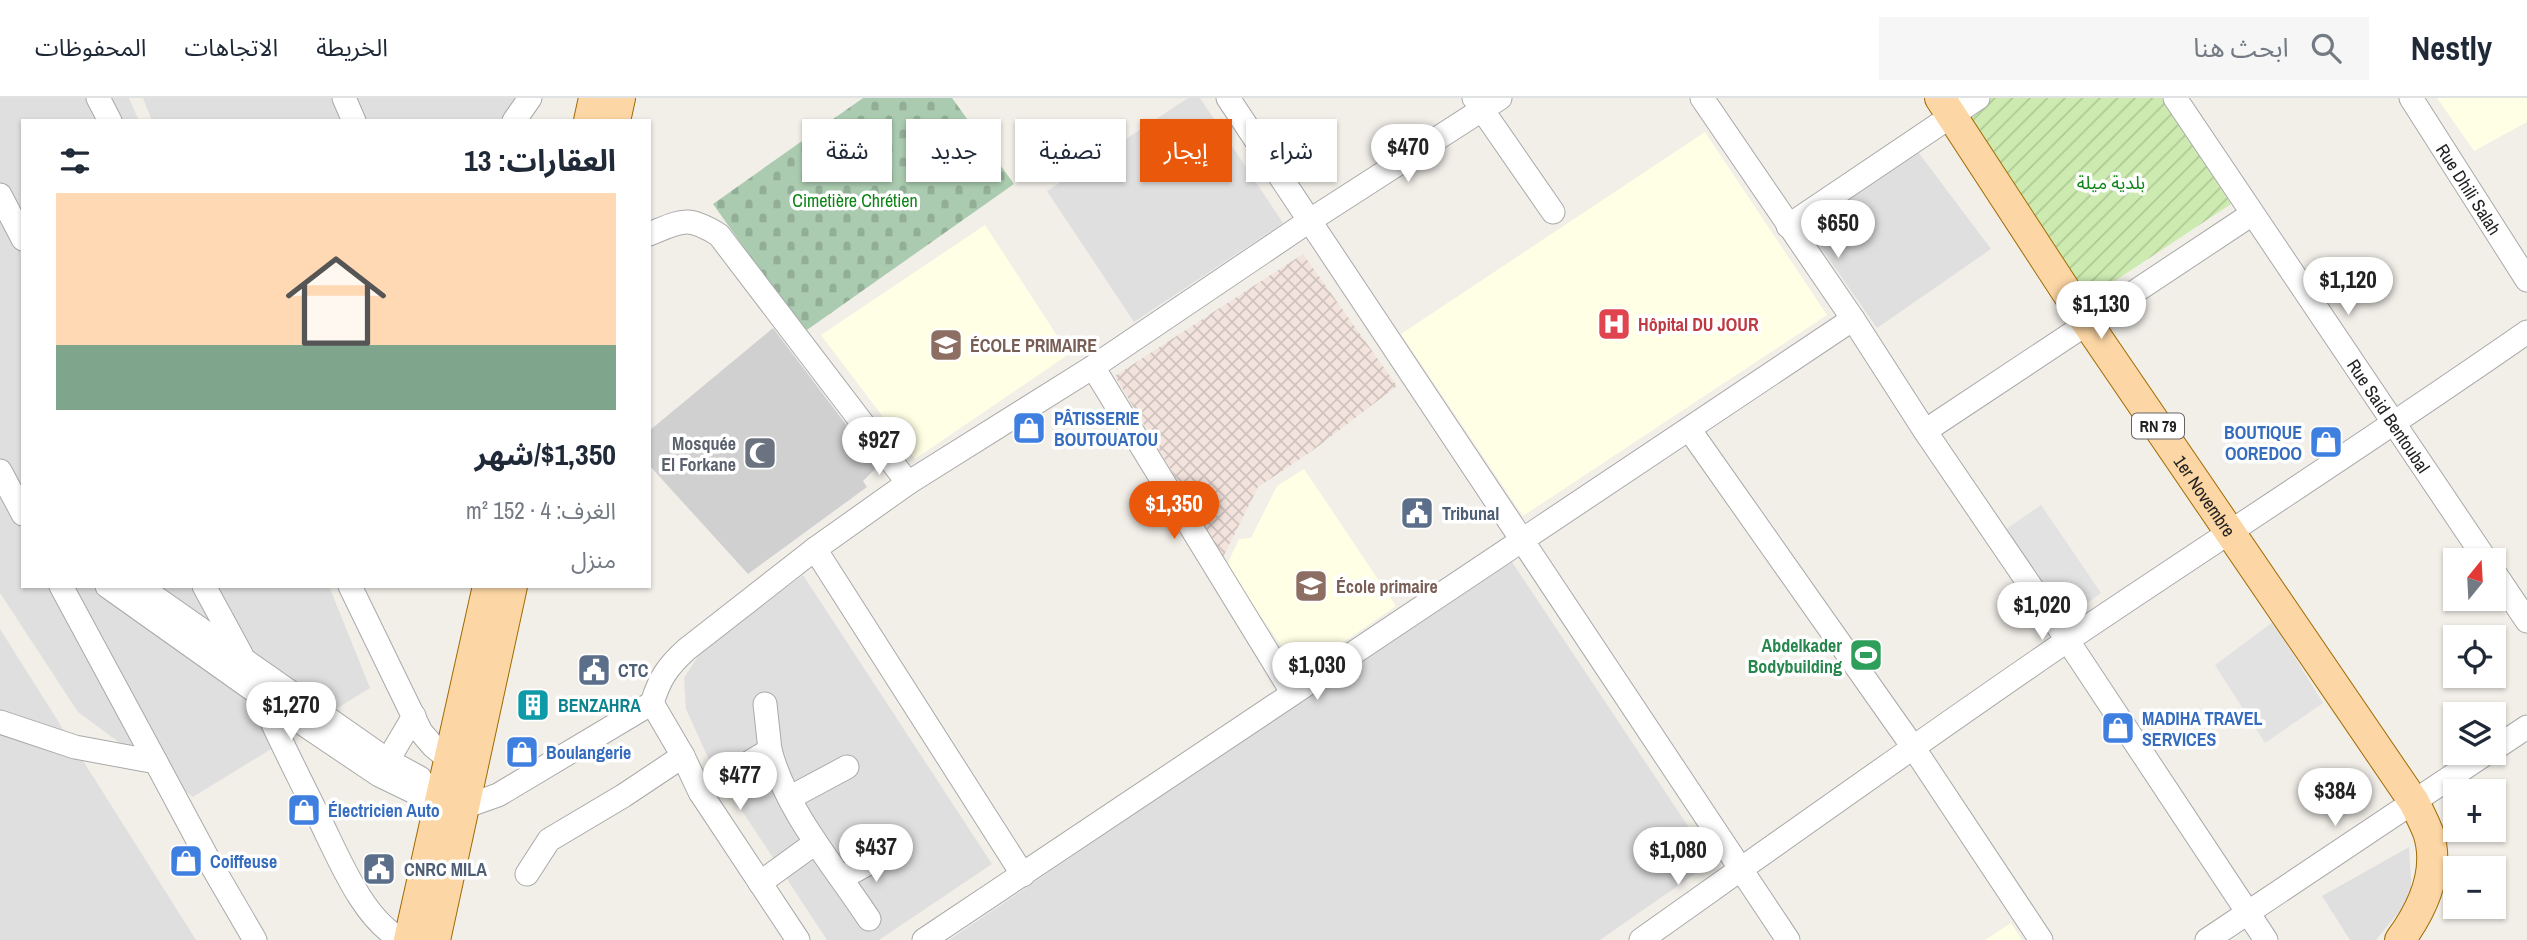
<!DOCTYPE html>
<html lang="ar">
<head>
<meta charset="utf-8">
<style>
  body { margin:0; font-family:"Archivo Narrow","Noto Sans Arabic",sans-serif; background:#f6f6f7; color:#1f2937; direction:rtl; height:100vh; display:flex; flex-direction:column; font-size:26px; white-space:nowrap }
  * { box-sizing:border-box; margin:0 }
  p { font-size:23px; color:#747a83 }
  .icon { flex:none; width:38px; height:38px; fill:none; stroke:currentColor; stroke-width:2; stroke-linecap:round; stroke-linejoin:round }
  .map { position:relative; flex:1; overflow:hidden; direction:ltr }
  .drawer { position:absolute; left:21px; top:21px; width:630px; height:469px; display:flex; flex-direction:column; background:#fff; border-radius:0px; box-shadow:0 2px 5px #0004; direction:rtl }
  .drawer>* { flex:none }
  .banner { position:absolute; left:672px; top:21px; width:665px; height:63px; direction:rtl; display:flex; gap:14px }
  .needle { width:46px; rotate:18deg }
  .buttons { position:absolute; left:2443px; top:450px; display:grid; gap:14px }
  .buttons a { display:grid; place-items:center; width:63px; height:63px; border-radius:0px; background:#fff; box-shadow:0 2px 5px #0004; font-size:35px }
  .price { position:absolute; translate:-50% -60px; padding:0 16px; border-radius:24px; background:#fff; color:#222; font-size:23px; line-height:46px; filter:drop-shadow(0 2px 4px #0008) }
  .price::after { content:''; position:absolute; left:50%; top:42px; width:21px; height:16px; margin-left:-10px; background:inherit; clip-path:polygon(0 0,100% 0,50% 100%) }
  .price.on { background:#ea580c; color:#fff }
  ul { padding:0; list-style:none }
  li { display:grid; align-content:center; gap:14px; height:371px; padding:0 35px }
  li span { display:grid; place-items:center; height:217px; border-radius:0px; color:#555 }
  li>.icon { margin-inline-start:auto }
  span .icon { width:126px; height:126px; fill:#fffc; stroke-width:1 }
  li b { font-size:30px }
  h2 { display:flex; justify-content:space-between; align-items:center; height:84px; padding:0 35px; font-size:30px }
  .pill { padding:0 24px; border-radius:0px; background:#fff; box-shadow:0 2px 5px #0004; font-size:24px; line-height:63px }
  .pill.on { background:#ea580c; color:#fff }
  header { display:flex; align-items:center; gap:42px; box-sizing:border-box; height:98px; padding:0 35px; background:#fff; border-bottom:2px solid #e0e1e3 }
  header strong { font-size:33px }
  nav { display:flex; gap:38px; margin-inline-start:auto; font-size:24px }
  .search { width:490px; height:63px; background:#f6f6f7; display:flex; align-items:center; gap:18px; box-sizing:border-box; padding:0 24px; border-radius:0px; color:#747a83; font-size:26px }
  .map>svg:first-child { display:block }
  .residential { fill:#e0dfdf }
  .education { fill:#ffffe5 }
  .religious { fill:#d0d0d0 }
  .military { fill:url(#military-cross-hatch) }
  .cemetery { fill:url(#cemetery-stones) }
  .garden { fill:url(#garden-furrows) }
  .parking { fill:#e2e2e2 }
  .lines { fill:none; stroke-linecap:round; stroke-linejoin:round }
  .minor-casing { stroke:#a9a9a9; stroke-width:25 }
  .major-casing { stroke:#a06b00; stroke-width:32 }
  .minor { stroke:#fff; stroke-width:23 }
  .major { stroke:#fcd6a4; stroke-width:30 }
  .labels { text-anchor:middle; dominant-baseline:central; stroke-width:7; stroke-linejoin:round; paint-order:stroke }
  .shield { fill:#fff; stroke:#646464; stroke-width:2 }
  .shield-label { font-size:16px; font-weight:bold; fill:#222 }
  .park-label { font-size:18px; fill:#0c8416; stroke:#fff }
  .street-label { font-size:18px; fill:#222; stroke:#fff }
  .health-label { font-size:18px; font-weight:bold; fill:#be3a42; stroke:#fff; text-anchor:start }
  .education-label { font-size:18px; font-weight:bold; fill:#785e54; stroke:#fff; text-anchor:start }
  .shop-label { font-size:18px; font-weight:bold; fill:#366cbe; stroke:#fff; text-anchor:start }
  .worship-label { font-size:18px; font-weight:bold; fill:#5b616d; stroke:#fff; text-anchor:end }
  .service-label { font-size:18px; font-weight:bold; fill:#4e5e75; stroke:#fff; text-anchor:start }
  .leisure-label { font-size:18px; font-weight:bold; fill:#27864d; stroke:#fff; text-anchor:end }
  .culture-label { font-size:18px; font-weight:bold; fill:#0d838f; stroke:#fff; text-anchor:start }
</style>
</head>
<body>
<header>
<strong>Nestly</strong>
<div class="search"><svg class="icon" aria-label="search" viewBox="0 0 24 24"><circle cx="10" cy="10" r="6"/><path d="M15 15l6 6"/></svg>ابحث هنا</div>
<nav><a>الخريطة</a><a>الاتجاهات</a><a>المحفوظات</a></nav>
</header>
<div class="map">
<svg width="2527" height="842" viewBox="0 0 2527 842">
  <defs>
    <pattern id="military-cross-hatch" width="8" height="8" patternUnits="userSpaceOnUse" patternTransform="scale(1.75)"><rect width="8" height="8" fill="#f3e3dd"/><path d="M0 0l8 8M0 8l8-8" fill="none" stroke="#d0c2bd"/></pattern>
    <pattern id="cemetery-stones" width="16" height="16" patternUnits="userSpaceOnUse" patternTransform="scale(1.75)"><rect width="16" height="16" fill="#aacbaf"/><path d="M2 7V4a2 2 0 0 1 4 0v3zM10 15v-3a2 2 0 0 1 4 0v3z" fill="#92ae96"/></pattern>
    <pattern id="garden-furrows" width="10" height="10" patternUnits="userSpaceOnUse" patternTransform="scale(1.75)"><rect width="10" height="10" fill="#cdebb0"/><path d="M-1 1l2-2M0 10L10 0M9 11l2-2" fill="none" stroke="#b0c997"/></pattern>
  </defs>
  <rect width="100%" height="100%" fill="#f2efe9"/>
  <!-- residential -->
  <g class="residential">
    <polygon points="0,0 129,0 139,23 23,23 23,488 329,488 370,590 193,699 78,614 0,495"/>
    <polygon points="143,0 519,0 513,23 152,23"/>
    <polygon points="1188,0 1200,0 1283,125 1134,224 1047,93"/>
    <polygon points="1915,50 1991,151 1877,230 1806,128"/>
    <polygon points="1510,461 1712,764 1600,842 949,842"/>
    <polygon points="803,477 992,766 879,842 827,842 710,664 686,611 684,580 700,555"/>
    <polygon points="0,531 196,842 0,842"/>
    <polygon points="2409,749 2412,798 2376,842 2350,842 2322,798"/>
  </g>
  <!-- education -->
  <g class="education">
    <polygon points="2437,0 2527,0 2527,24 2474,53"/>
    <polygon points="1705,34 1827,217 1523,418 1401,236"/>
    <polygon points="985,127 1069,256 915,361 821,237"/>
    <polygon points="1304,371 1396,508 1300,574 1226,469 1239,441 1251,440 1277,388"/>
    <polygon points="2011,825 2022,842 1985,842"/>
  </g>
  <!-- religious -->
  <polygon class="religious" points="773,230 860,345 881,365 863,383 867,389 748,476 649,367 649,333"/>
  <!-- military -->
  <polygon class="military" points="1303,156 1397,288 1312,353 1258,389 1223,459 1115,278"/>
  <!-- cemetery -->
  <polygon class="cemetery" points="863,0 952,0 1014,86 804,234 713,106"/>
  <!-- garden -->
  <polygon class="garden" points="1977,0 2162,0 2231,106 2089,200 1960,11"/>
  <!-- parking -->
  <g class="parking">
    <polygon points="2041,407 2101,495 2064,522 2005,432"/>
    <polygon points="2273,524 2323,605 2265,645 2215,567"/>
  </g>
  <g class="lines">
    <defs>
      <g id="minor">
        <polyline points="98,0 110,23"/>
        <polyline points="344,0 354,23"/>
        <polyline points="1228,0 1788,842"/>
        <polyline points="1474,0 1553,114"/>
        <polyline points="1702,0 1853,221 1925,333 2068,543 2266,842"/>
        <path id="s1" d="M2175,0l311,462"/>
        <path id="s2" d="M2411,0l116,182"/>
        <polyline points="514,23 530,0"/>
        <polyline points="0,97 23,141"/>
        <polyline points="1788,128 1978,0"/>
        <path d="M649,136c33,-13 38,-19 70,1l189,248"/>
        <polyline points="1093,269 1292,594"/>
        <polyline points="1689,331 1913,649 2041,842"/>
        <polyline points="1925,333 2252,116"/>
        <polyline points="0,373 23,416"/>
        <polyline points="815,451 1023,777"/>
        <polyline points="2494,474 2527,523"/>
        <polyline points="61,488 156,664"/>
        <path d="M107,488l152,108 120,81 60,29 25,3 34,-12 154,-92c8,-25 15,-36 35,-54l128,-100 93,-66 185,-116 216,-146 191,-123"/>
        <polyline points="139,488 387,662 420,680"/>
        <polyline points="204,488 241,556"/>
        <polyline points="350,488 421,634 433,648 450,662"/>
        <path d="M260,597c17,40 37,78 56,117 20,39 46,109 87,128"/>
        <polyline points="652,605 683,658 700,694 798,842"/>
        <polyline points="0,624 75,649 156,664 209,763 255,842"/>
        <polyline points="2494,651 2527,629"/>
        <path d="M770,652c16,61 65,117 99,169"/>
        <polyline points="381,674 414,618"/>
        <polyline points="700,694 770,652 765,606"/>
        <polyline points="791,699 847,669"/>
        <polyline points="527,776 549,742 623,698 683,658"/>
        <polyline points="842,780 888,754"/>
        <polyline points="760,785 815,745"/>
        <polyline points="924,842 1853,221"/>
        <path d="M1641,842c141,-100 281,-200 424,-298 154,-104 310,-204 462,-310"/>
        <polyline points="2207,842 2488,654"/>
      </g>
      <g id="major">
        <path id="s3" d="M1940,0l141,216 333,488c5,10 10,20 14,30 13,39 -6,78 -28,108"/>
        <polyline points="589,23 594,0"/>
        <polyline points="615,23 620,0"/>
        <polyline points="409,842 488,488"/>
        <polyline points="435,842 512,488"/>
      </g>
    </defs>
    <!-- minor casing -->
    <use href="#minor" class="minor-casing"/>
    <!-- major casing -->
    <use href="#major" class="major-casing"/>
    <!-- minor -->
    <use href="#minor" class="minor"/>
    <!-- major -->
    <use href="#major" class="major"/>
  </g>
  <!-- icons -->
  <defs>
    <symbol id="hospital-square" viewBox="-11 -11 22 22"><rect x="-9" y="-9" width="18" height="18" rx="4" fill="#e0444e" stroke="#fff"/><path d="M-5-5h3v3.5h4V-5h3V5h-3V1.5h-4V5h-3Z" fill="#fff"/></symbol>
    <symbol id="school-square" viewBox="-11 -11 22 22"><rect x="-9" y="-9" width="18" height="18" rx="4" fill="#8d6e63" stroke="#fff"/><path d="M0-5L7-2L0 1L-7-2ZM-4 1L0 2.5L4 1V4Q0 6-4 4Z" fill="#fff"/></symbol>
    <symbol id="shop-square" viewBox="-11 -11 22 22"><rect x="-9" y="-9" width="18" height="18" rx="4" fill="#3f7fe0" stroke="#fff"/><path d="M-5-2.5h2.3a2.7 3.5 0 0 1 5.4 0H5L5.5 6h-11ZM-1.5-2.5h3a1.5 2.3 0 0 0-3 0Z" fill="#fff"/></symbol>
    <symbol id="mosque-square" viewBox="-11 -11 22 22"><rect x="-9" y="-9" width="18" height="18" rx="4" fill="#6b7280" stroke="#fff"/><path d="M3.5-4.9A6 6 0 1 0 3.5 4.9A5 5 0 1 1 3.5-4.9Z" fill="#fff"/></symbol>
    <symbol id="civic-square" viewBox="-11 -11 22 22"><rect x="-9" y="-9" width="18" height="18" rx="4" fill="#5c6f8a" stroke="#fff"/><path d="M-.6-6.5H3V-4.5H.6V-3L4-1V1h2V6H-6V1h2V-1L-.6-3ZM-1.2 2.5V6h2.4V2.5Z" fill="#fff"/></symbol>
    <symbol id="stadium-square" viewBox="-11 -11 22 22"><rect x="-9" y="-9" width="18" height="18" rx="4" fill="#2e9e5b" stroke="#fff"/><path d="M0-5a6.5 5 0 1 0 0 10a6.5 5 0 1 0 0-10ZM-3.5-1.8h7v3.6h-7Z" fill="#fff"/></symbol>
    <symbol id="building-square" viewBox="-11 -11 22 22"><rect x="-9" y="-9" width="18" height="18" rx="4" fill="#0f9aa8" stroke="#fff"/><path d="M-4-6H4V6H1V3H-1V6H-4ZM-2.5-4.3h1.7v1.8h-1.7ZM.8-4.3h1.7v1.8H.8ZM-2.5-1h1.7V.8h-1.7ZM.8-1h1.7V.8H.8Z" fill="#fff"/></symbol>
  </defs>
  <g fill-rule="evenodd">
    <use href="#hospital-square" x="1595" y="207" width="38" height="38"/>
    <use href="#school-square" x="927" y="228" width="38" height="38"/>
    <use href="#shop-square" x="1010" y="311" width="38" height="38"/>
    <use href="#shop-square" x="2307" y="325" width="38" height="38"/>
    <use href="#mosque-square" x="741" y="336" width="38" height="38"/>
    <use href="#civic-square" x="1398" y="396" width="38" height="38"/>
    <use href="#school-square" x="1292" y="469" width="38" height="38"/>
    <use href="#stadium-square" x="1847" y="538" width="38" height="38"/>
    <use href="#civic-square" x="575" y="553" width="38" height="38"/>
    <use href="#building-square" x="514" y="588" width="38" height="38"/>
    <use href="#shop-square" x="2099" y="611" width="38" height="38"/>
    <use href="#shop-square" x="503" y="635" width="38" height="38"/>
    <use href="#shop-square" x="285" y="693" width="38" height="38"/>
    <use href="#shop-square" x="167" y="744" width="38" height="38"/>
    <use href="#civic-square" x="360" y="752" width="38" height="38"/>
  </g>
  <g class="labels">
    <!-- shield labels -->
    <rect class="shield" x="2132" y="315.5" width="52" height="25" rx="5"/>
    <g class="shield-label">
      <text x="2158" y="328">RN 79</text>
    </g>
    <!-- park labels -->
    <g class="park-label">
      <text x="2111" y="84">بلدية ميلة</text>
      <text x="855" y="102">Cimetière Chrétien</text>
    </g>
    <!-- street labels -->
    <g class="street-label">
      <text stroke="none"><textPath href="#s2" startOffset="108">Rue Dhili Salah</textPath></text>
      <text stroke="none"><textPath href="#s1" startOffset="383">Rue Said Bentoubal</textPath></text>
      <text stroke="none"><textPath href="#s3" startOffset="478">1er Novembre</textPath></text>
    </g>
    <!-- health labels -->
    <g class="health-label">
      <text x="1638" y="226">Hôpital DU JOUR</text>
    </g>
    <!-- education labels -->
    <g class="education-label">
      <text x="970" y="247">ÉCOLE PRIMAIRE</text>
      <text x="1336" y="488">École primaire</text>
    </g>
    <!-- shop labels -->
    <g class="shop-label">
      <text x="1054" y="320">PÂTISSERIE<tspan x="1054" dy="21">BOUTOUATOU</tspan></text>
      <text x="2302" y="334" text-anchor="end">BOUTIQUE<tspan x="2302" dy="21">OOREDOO</tspan></text>
      <text x="2142" y="620">MADIHA TRAVEL<tspan x="2142" dy="21">SERVICES</tspan></text>
      <text x="546" y="654">Boulangerie</text>
      <text x="328" y="712">Électricien Auto</text>
      <text x="210" y="763">Coiffeuse</text>
    </g>
    <!-- worship labels -->
    <g class="worship-label">
      <text x="736" y="345">Mosquée<tspan x="736" dy="21">El Forkane</tspan></text>
    </g>
    <!-- service labels -->
    <g class="service-label">
      <text x="1442" y="415">Tribunal</text>
      <text x="618" y="572">CTC</text>
      <text x="404" y="771">CNRC MILA</text>
    </g>
    <!-- leisure labels -->
    <g class="leisure-label">
      <text x="1842" y="547">Abdelkader<tspan x="1842" dy="21">Bodybuilding</tspan></text>
    </g>
    <!-- culture labels -->
    <g class="culture-label">
      <text x="558" y="607">BENZAHRA</text>
    </g>
  </g>
</svg>
<div class="buttons">
<a><svg class="needle" viewBox="-14 -14 28 28"><path d="M0-13l5 13h-10z" fill="#e53935"/><path d="M0 13l5-13h-10z" fill="#747a83"/></svg></a>
<a><svg class="icon" aria-label="locate" viewBox="0 0 24 24"><circle cx="12" cy="12" r="6"/><path d="M12 2v4M12 18v4M2 12h4M18 12h4"/></svg></a>
<a><svg class="icon" aria-label="layers" viewBox="0 0 24 24"><path d="M12 4l9 5-9 5-9-5zM3 14l9 5 9-5"/></svg></a>
<a>+</a>
<a>−</a>
</div>
<b class="price" style="left:1408px;top:86px">$470</b>
<b class="price" style="left:1838px;top:162px">$650</b>
<b class="price" style="left:2348px;top:219px">$1,120</b>
<b class="price" style="left:2101px;top:243px">$1,130</b>
<b class="price" style="left:879px;top:379px">$927</b>
<b class="price on" style="left:1174px;top:443px">$1,350</b>
<b class="price" style="left:2042px;top:544px">$1,020</b>
<b class="price" style="left:1317px;top:604px">$1,030</b>
<b class="price" style="left:291px;top:644px">$1,270</b>
<b class="price" style="left:740px;top:714px">$477</b>
<b class="price" style="left:2335px;top:730px">$384</b>
<b class="price" style="left:876px;top:786px">$437</b>
<b class="price" style="left:1678px;top:789px">$1,080</b>
<div class="banner">
<a class="pill">شراء</a>
<a class="pill on">إيجار</a>
<a class="pill">تصفية</a>
<a class="pill">جديد</a>
<a class="pill">شقة</a>
</div>
<section class="drawer">
<h2>العقارات: 13<svg class="icon" aria-label="filters" viewBox="0 0 24 24"><path d="M4 7h16M4 17h16"/><circle cx="9" cy="7" r="2"/><circle cx="15" cy="17" r="2"/></svg></h2>
<ul>
<li><span style="background:linear-gradient(#ffd9b3 70%,#7fa58c 0)"><svg class="icon" aria-label="home" viewBox="0 0 24 24"><path d="M3 11l9-7 9 7M6 9v11h12V9"/></svg></span><div><b>$1,350/شهر</b><p>الغرف: 4 · 152 m²</p><p>منزل</p></div></li>
</ul>
</section>
</div>
</body>
</html>
